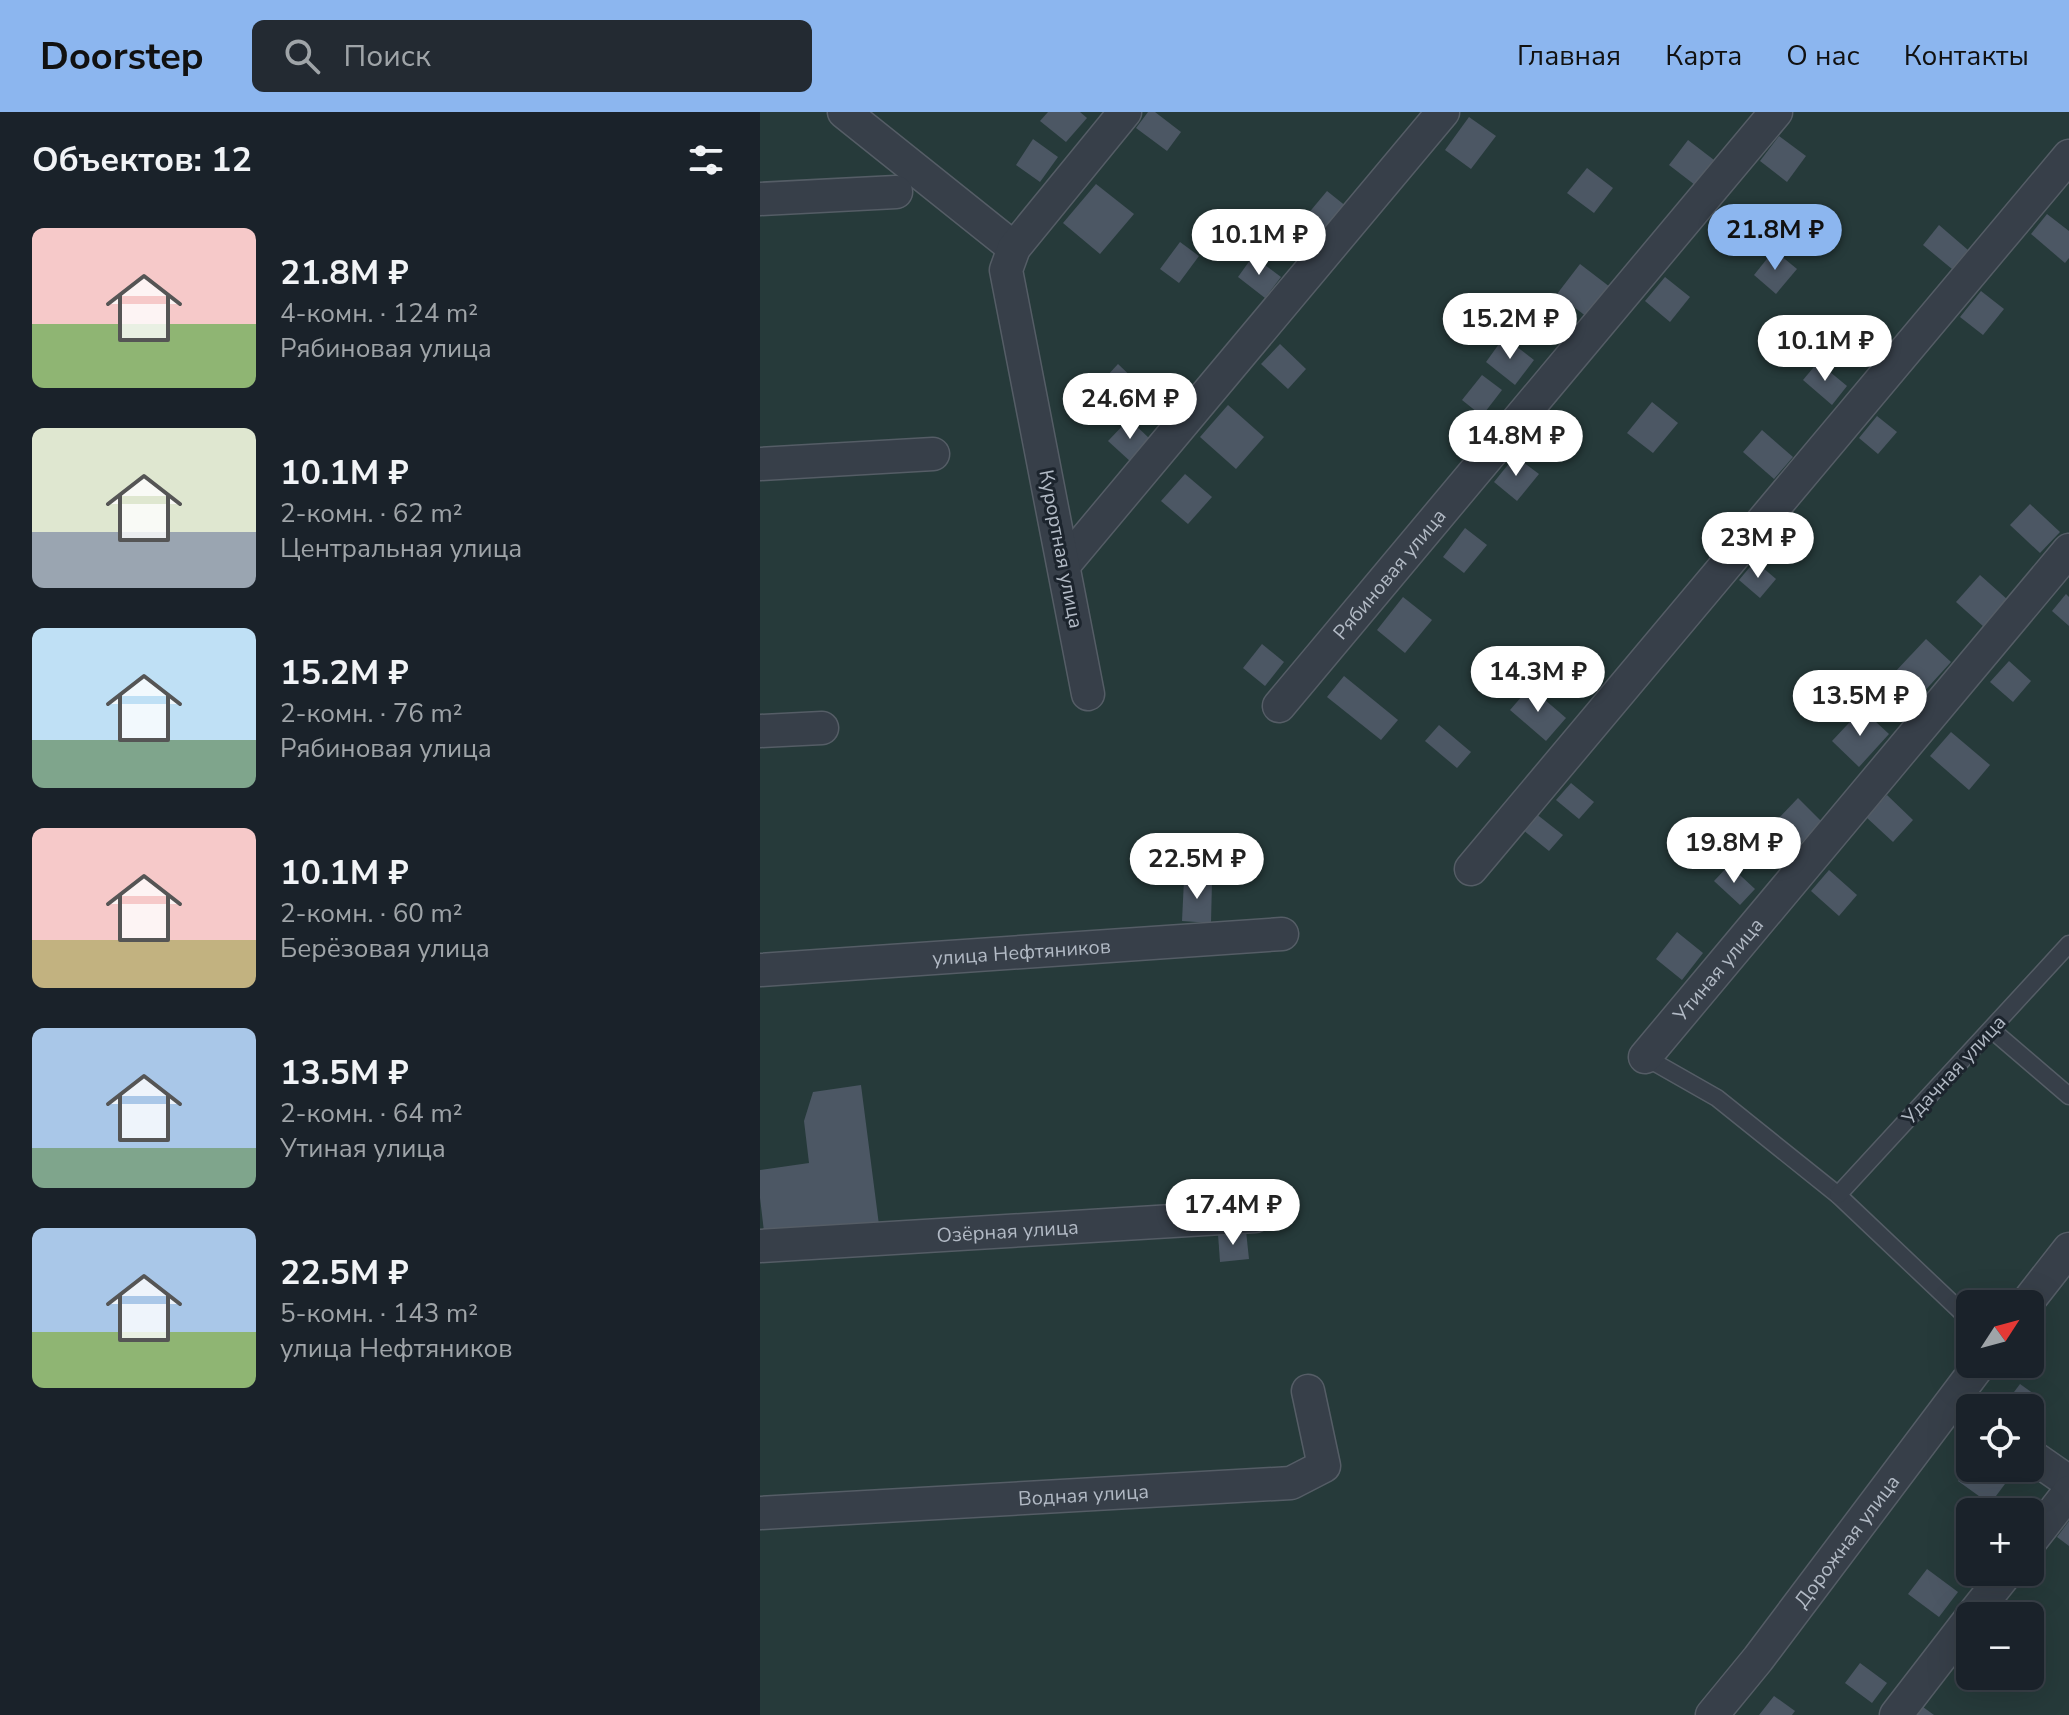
<!DOCTYPE html>
<html lang="ru">
<head>
<meta charset="utf-8">
<style>
  body { margin:0; font-family:"Nunito Sans",sans-serif; background:#232a32; color:#f1f3f6; height:100vh; display:flex; flex-direction:column; font-size:30px; white-space:nowrap }
  * { box-sizing:border-box; margin:0 }
  p { font-size:26px; color:#9fa4a8 }
  .icon { flex:none; width:44px; height:44px; fill:none; stroke:currentColor; stroke-width:2; stroke-linecap:round; stroke-linejoin:round }
  .map { position:relative; flex:1; overflow:hidden }
  .sheet { display:flex; flex-direction:column; background:#1a222a; width:760px }
  .sheet>* { flex:none }
  .needle { width:52px; rotate:54deg }
  .fabs { position:absolute; left:1196px; top:1178px; display:grid; gap:16px }
  .fabs a { display:grid; place-items:center; width:88px; height:88px; border-radius:12px; background:#1a222a; box-shadow:0 8px 32px #0002,0 0 0 2px #383f47; font-size:40px }
  .price { position:absolute; translate:-50% -68px; padding:0 18px; border-radius:28px; background:#fff; color:#222; font-size:26px; line-height:52px; filter:drop-shadow(0 2px 4px #0008) }
  .price::after { content:''; position:absolute; left:50%; top:48px; width:24px; height:18px; margin-left:-12px; background:inherit; clip-path:polygon(0 0,100% 0,50% 100%) }
  .price.active { background:#8cb6ef; color:#111 }
  ul { padding:0; list-style:none }
  li { display:flex; align-items:center; gap:24px; height:200px; padding:0 32px }
  li span { display:grid; place-items:center; flex:none; width:224px; height:160px; border-radius:12px; color:#555 }
  li>.icon { margin-inline-start:auto }
  span .icon { width:96px; height:96px; fill:#fffc; stroke-width:1 }
  li b { font-size:34px }
  h2 { display:flex; justify-content:space-between; align-items:center; height:96px; padding:0 32px; font-size:34px }
  header { display:flex; align-items:center; gap:48px; box-sizing:border-box; height:112px; padding:0 40px; background:#8cb6ef; color:#111 }
  header strong { font-size:38px }
  nav { display:flex; gap:44px; margin-inline-start:auto; font-size:28px }
  .search { width:560px; height:72px; background:#232a32; display:flex; align-items:center; gap:20px; box-sizing:border-box; padding:0 28px; border-radius:12px; color:#9fa4a8; font-size:30px }
  main { display:flex; flex:1; min-height:0 }
  .map>svg:first-child { display:block }
  .green { fill:#263a3a; fill-rule:evenodd }
  .building { fill:#4c5764 }
  .lines { fill:none; stroke-linecap:round; stroke-linejoin:round }
  .service-casing { stroke:#555d66; stroke-width:19 }
  .minor-casing { stroke:#555d66; stroke-width:35 }
  .service { stroke:#373f49; stroke-width:16 }
  .minor { stroke:#373f49; stroke-width:32 }
  .labels { text-anchor:middle; dominant-baseline:central; stroke-width:6; stroke-linejoin:round; paint-order:stroke }
  .street-label { font-size:20px; fill:#b2bac5; stroke:#1c242d }
</style>
</head>
<body>
<header>
<strong>Doorstep</strong>
<div class="search"><svg class="icon" aria-label="search" viewBox="0 0 24 24"><circle cx="10" cy="10" r="6"/><path d="M15 15l6 6"/></svg>Поиск</div>
<nav><a>Главная</a><a>Карта</a><a>О нас</a><a>Контакты</a></nav>
</header>
<main>
<section class="sheet">
<h2>Объектов: 12<svg class="icon" aria-label="filters" viewBox="0 0 24 24"><path d="M4 7h16M4 17h16"/><circle cx="9" cy="7" r="2"/><circle cx="15" cy="17" r="2"/></svg></h2>
<ul>
<li><span style="background:linear-gradient(#f6c9c9 60%,#8fb573 0)"><svg class="icon" aria-label="home" viewBox="0 0 24 24"><path d="M3 11l9-7 9 7M6 9v11h12V9"/></svg></span><div><b>21.8M ₽</b><p>4-комн. · 124 m²</p><p>Рябиновая улица</p></div></li>
<li><span style="background:linear-gradient(#dfe7d0 65%,#9aa5b1 0)"><svg class="icon" aria-label="home" viewBox="0 0 24 24"><path d="M3 11l9-7 9 7M6 9v11h12V9"/></svg></span><div><b>10.1M ₽</b><p>2-комн. · 62 m²</p><p>Центральная улица</p></div></li>
<li><span style="background:linear-gradient(#bfe0f5 70%,#7fa58c 0)"><svg class="icon" aria-label="home" viewBox="0 0 24 24"><path d="M3 11l9-7 9 7M6 9v11h12V9"/></svg></span><div><b>15.2M ₽</b><p>2-комн. · 76 m²</p><p>Рябиновая улица</p></div></li>
<li><span style="background:linear-gradient(#f6c9c9 70%,#c2b280 0)"><svg class="icon" aria-label="home" viewBox="0 0 24 24"><path d="M3 11l9-7 9 7M6 9v11h12V9"/></svg></span><div><b>10.1M ₽</b><p>2-комн. · 60 m²</p><p>Берёзовая улица</p></div></li>
<li><span style="background:linear-gradient(#a9c7e8 75%,#7fa58c 0)"><svg class="icon" aria-label="home" viewBox="0 0 24 24"><path d="M3 11l9-7 9 7M6 9v11h12V9"/></svg></span><div><b>13.5M ₽</b><p>2-комн. · 64 m²</p><p>Утиная улица</p></div></li>
<li><span style="background:linear-gradient(#a9c7e8 65%,#8fb573 0)"><svg class="icon" aria-label="home" viewBox="0 0 24 24"><path d="M3 11l9-7 9 7M6 9v11h12V9"/></svg></span><div><b>22.5M ₽</b><p>5-комн. · 143 m²</p><p>улица Нефтяников</p></div></li>
</ul>
</section>
<div class="map">
<svg width="1309" height="1603" viewBox="0 0 1309 1603">
  <rect width="100%" height="100%" fill="#232d38"/>
  <!-- green -->
  <path class="green" d="M0,0h1309v1603h-1309zM1210,1192h60v60h-60zM1210,1296h60v60h-60zM1210,1400h60v60h-60zM1210,1504h60v60h-60z"/>
  <!-- building -->
  <g class="building">
    <polygon points="288,0 320,0 327,6 306,30 280,9"/>
    <polygon points="388,0 395,0 421,20 407,39 376,16"/>
    <polygon points="709,5 736,24 711,57 685,38"/>
    <polygon points="1019,24 1046,44 1027,70 1000,49"/>
    <polygon points="273,27 298,45 280,70 256,53"/>
    <polygon points="928,28 954,48 935,73 909,53"/>
    <polygon points="827,56 853,76 834,101 807,81"/>
    <polygon points="336,72 374,102 340,142 303,111"/>
    <polygon points="567,79 587,95 566,119 547,103"/>
    <polygon points="1287,102 1309,119 1309,146 1305,151 1271,122"/>
    <polygon points="1179,113 1208,138 1192,157 1163,133"/>
    <polygon points="420,130 439,144 419,171 400,157"/>
    <polygon points="1014,138 1037,157 1016,182 994,163"/>
    <polygon points="493,144 521,165 505,186 478,165"/>
    <polygon points="820,152 850,175 827,205 797,182"/>
    <polygon points="905,165 930,185 910,210 885,189"/>
    <polygon points="1221,179 1244,197 1223,223 1200,205"/>
    <polygon points="744,225 774,248 755,273 726,250"/>
    <polygon points="520,232 546,257 528,277 501,252"/>
    <polygon points="1058,250 1087,274 1072,293 1043,268"/>
    <polygon points="358,252 380,273 357,298 335,277"/>
    <polygon points="722,263 742,278 722,304 702,288"/>
    <polygon points="892,290 918,311 893,341 867,321"/>
    <polygon points="468,293 504,325 476,357 440,325"/>
    <polygon points="1117,304 1137,320 1118,342 1099,326"/>
    <polygon points="369,307 391,328 371,350 348,329"/>
    <polygon points="1002,318 1033,345 1014,367 983,340"/>
    <polygon points="755,344 779,362 757,389 734,370"/>
    <polygon points="425,362 452,385 428,412 401,389"/>
    <polygon points="1270,392 1300,420 1280,441 1250,413"/>
    <polygon points="705,416 727,433 704,461 683,445"/>
    <polygon points="995,449 1016,467 1000,486 979,468"/>
    <polygon points="1220,463 1248,488 1224,515 1196,490"/>
    <polygon points="1306,482 1309,485 1309,514 1292,499"/>
    <polygon points="643,485 672,508 645,541 617,518"/>
    <polygon points="1166,527 1191,550 1161,583 1135,560"/>
    <polygon points="502,532 524,550 505,574 483,556"/>
    <polygon points="1249,549 1271,569 1253,590 1230,570"/>
    <polygon points="584,564 638,608 621,628 567,585"/>
    <polygon points="770,575 806,606 786,629 750,598"/>
    <polygon points="1102,597 1129,622 1099,655 1072,629"/>
    <polygon points="679,613 711,640 697,656 665,629"/>
    <polygon points="1191,620 1230,653 1209,678 1170,644"/>
    <polygon points="811,671 834,690 819,707 796,688"/>
    <polygon points="1127,683 1153,708 1133,730 1106,705"/>
    <polygon points="1038,686 1062,710 1040,732 1016,709"/>
    <polygon points="775,701 803,723 789,739 762,717"/>
    <polygon points="969,753 995,777 980,793 954,769"/>
    <polygon points="1069,758 1097,783 1079,804 1051,779"/>
    <polygon points="424,768 452,769 451,811 422,809"/>
    <polygon points="917,820 943,841 922,868 896,847"/>
    <polygon points="101,973 119,1113 5,1128 0,1086 0,1058 49,1051 44,1009 53,980"/>
    <polygon points="486,1119 489,1147 460,1150 458,1122"/>
    <polygon points="1260,1272 1278,1285 1270,1296 1242,1296"/>
    <polygon points="1210,1352 1210,1356 1224,1356 1245,1372 1230,1392 1198,1369"/>
    <polygon points="1309,1409 1309,1434 1297,1425"/>
    <polygon points="1167,1457 1198,1480 1179,1505 1148,1482"/>
    <polygon points="1100,1551 1127,1571 1112,1591 1085,1571"/>
    <polygon points="1014,1584 1035,1599 1032,1603 999,1603"/>
    <polygon points="1163,1595 1174,1603 1157,1603"/>
  </g>
  <g class="lines">
    <defs>
      <g id="service">
        <polyline points="1232,918 1309,984"/>
        <polyline points="885,945 957,986 1078,1083 1210,1208"/>
        <polyline points="1078,1083 1309,832"/>
      </g>
      <g id="minor">
        <polyline points="84,0 254,136"/>
        <polyline points="0,87 136,80"/>
        <polyline points="0,352 173,342"/>
        <polyline points="304,453 683,0"/>
        <polyline points="328,582 246,158 254,136 365,0"/>
        <path id="s1" d="M519,594l497,-594"/>
        <polyline points="0,619 62,616"/>
        <polyline points="711,757 1309,44"/>
        <path id="s2" d="M0,858l522,-36"/>
        <path id="s3" d="M885,945l424,-507"/>
        <path id="s4" d="M0,1134l495,-30"/>
        <polyline points="1266,1192 1309,1137"/>
        <polyline points="1270,1343 1309,1370"/>
        <path id="s5" d="M0,1401l531,-30 33,-17 -16,-75"/>
        <polyline points="1270,1430 1309,1380"/>
        <polyline points="1212,1504 1247,1460"/>
        <path id="s6" d="M952,1603l46,-56 222,-295"/>
        <polyline points="1136,1603 1210,1507"/>
      </g>
    </defs>
    <!-- service casing -->
    <use href="#service" class="service-casing"/>
    <!-- minor casing -->
    <use href="#minor" class="minor-casing"/>
    <!-- service -->
    <use href="#service" class="service"/>
    <!-- minor -->
    <use href="#minor" class="minor"/>
  </g>
  <g class="labels">
    <!-- street labels -->
    <g class="street-label">
      <text transform="translate(301 437) rotate(79)">Курортная улица</text>
      <text stroke="none"><textPath href="#s1" startOffset="172">Рябиновая улица</textPath></text>
      <text stroke="none"><textPath href="#s2" startOffset="262">улица Нефтяников</textPath></text>
      <text stroke="none"><textPath href="#s3" startOffset="114">Утиная улица</textPath></text>
      <text transform="translate(1194 958) rotate(-47)">Удачная улица</text>
      <text stroke="none"><textPath href="#s4" startOffset="248">Озёрная улица</textPath></text>
      <text stroke="none"><textPath href="#s5" startOffset="324">Водная улица</textPath></text>
      <text stroke="none"><textPath href="#s6" startOffset="220">Дорожная улица</textPath></text>
    </g>
  </g>
</svg>
<div class="fabs">
<a><svg class="needle" viewBox="-14 -14 28 28"><path d="M0-13l5 13h-10z" fill="#e53935"/><path d="M0 13l5-13h-10z" fill="#9fa4a8"/></svg></a>
<a><svg class="icon" aria-label="locate" viewBox="0 0 24 24"><circle cx="12" cy="12" r="6"/><path d="M12 2v4M12 18v4M2 12h4M18 12h4"/></svg></a>
<a>+</a>
<a>−</a>
</div>
<b class="price active" style="left:1015px;top:160px">21.8M ₽</b>
<b class="price" style="left:499px;top:165px">10.1M ₽</b>
<b class="price" style="left:750px;top:249px">15.2M ₽</b>
<b class="price" style="left:1065px;top:271px">10.1M ₽</b>
<b class="price" style="left:370px;top:329px">24.6M ₽</b>
<b class="price" style="left:756px;top:366px">14.8M ₽</b>
<b class="price" style="left:998px;top:468px">23M ₽</b>
<b class="price" style="left:778px;top:602px">14.3M ₽</b>
<b class="price" style="left:1100px;top:626px">13.5M ₽</b>
<b class="price" style="left:974px;top:773px">19.8M ₽</b>
<b class="price" style="left:437px;top:789px">22.5M ₽</b>
<b class="price" style="left:473px;top:1135px">17.4M ₽</b>
</div>
</main>
</body>
</html>
